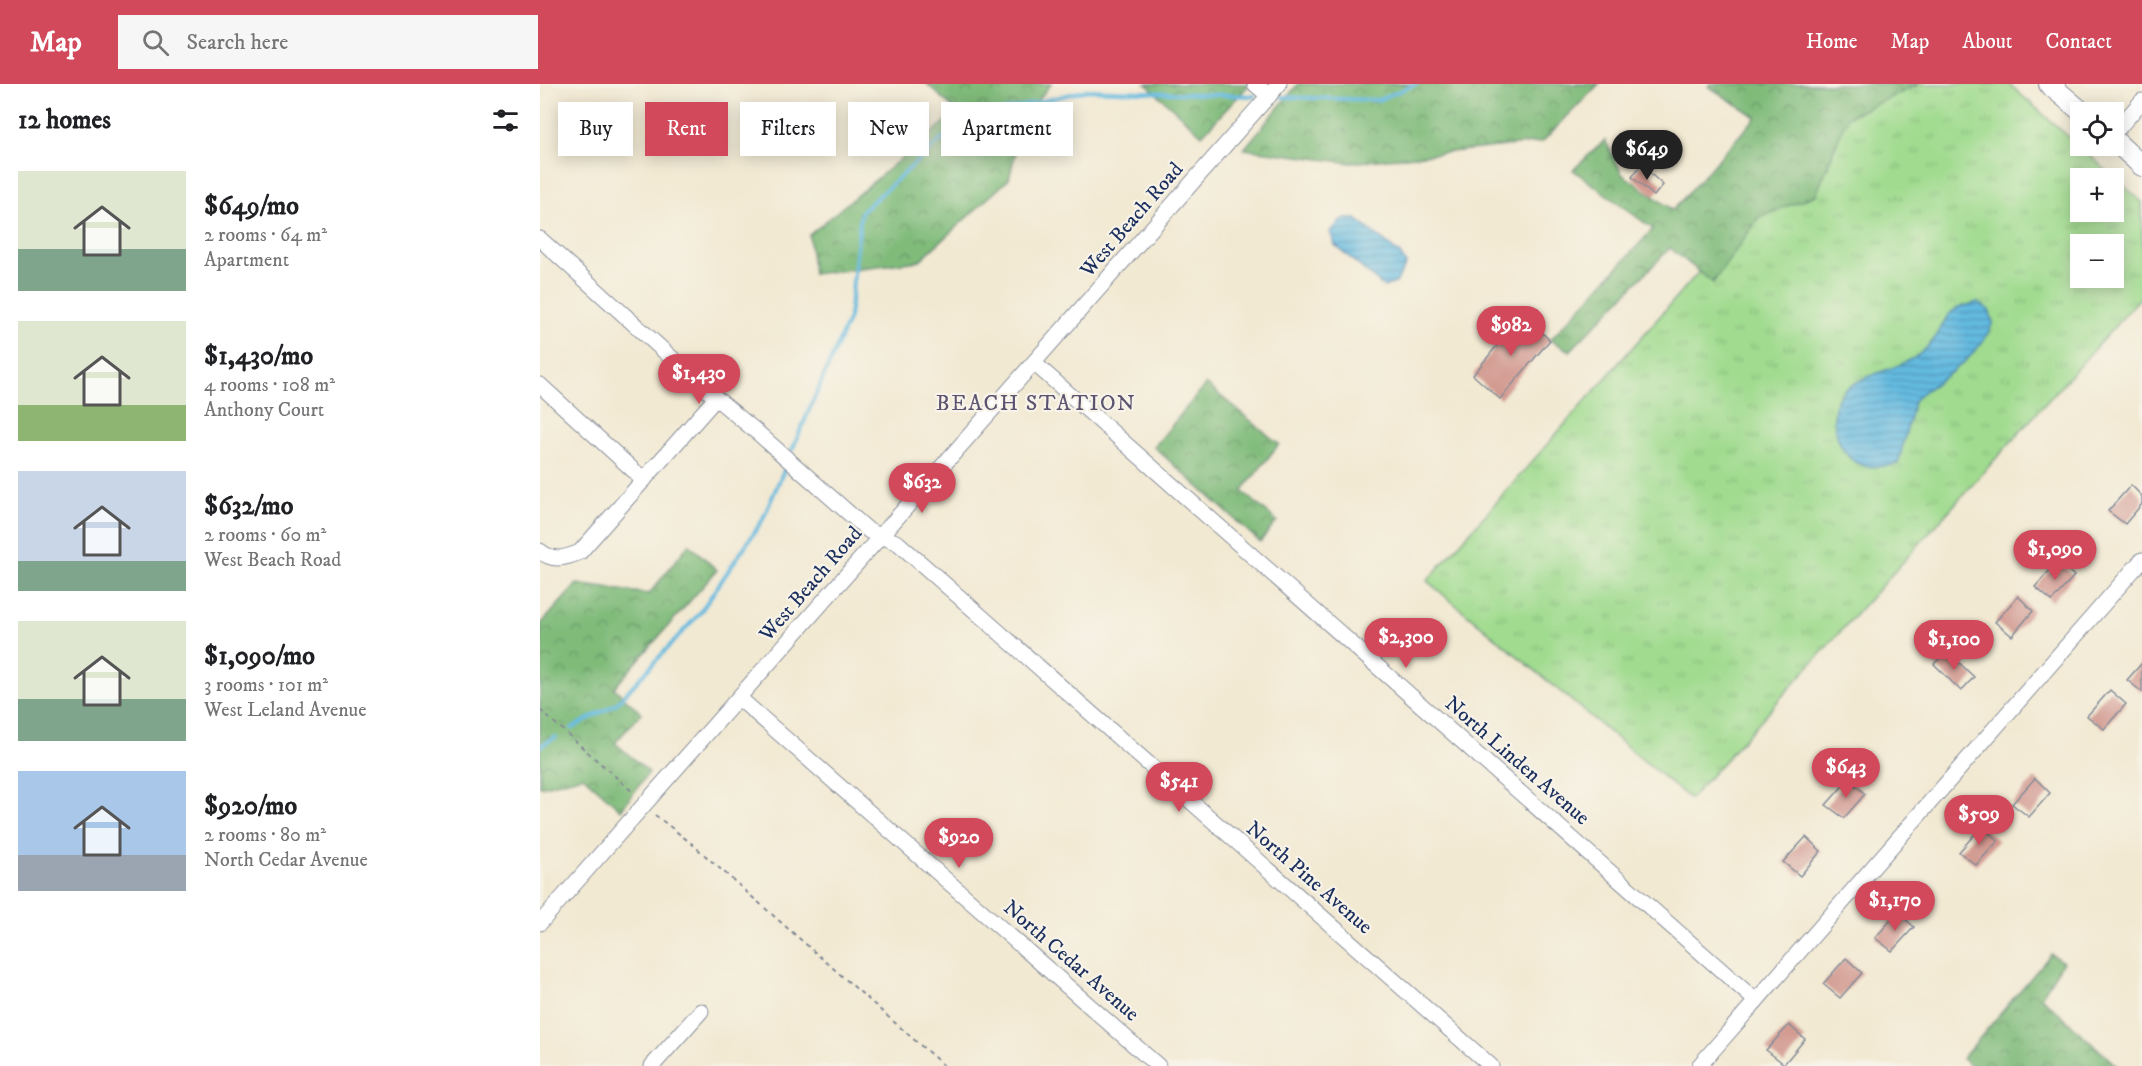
<!DOCTYPE html>
<html lang="en">
<head>
<meta charset="utf-8">
<style>
  body { margin:0; font-family:"IM FELL DW Pica",serif; background:#f6f6f6; color:#202124; height:100vh; display:flex; flex-direction:column; font-size:22px; white-space:nowrap }
  * { box-sizing:border-box; margin:0 }
  p { font-size:20px; color:#757577 }
  .icon { flex:none; width:33px; height:33px; fill:none; stroke:currentColor; stroke-width:2; stroke-linecap:round; stroke-linejoin:round }
  .map { position:relative; flex:1; overflow:hidden }
  .drawer { display:flex; flex-direction:column; background:#fff; width:540px }
  .drawer>* { flex:none }
  .banner { position:absolute; left:18px; top:18px; width:570px; height:54px; display:flex; gap:12px }
  .controls { position:absolute; left:1530px; top:18px; display:grid; gap:12px }
  .controls a { display:grid; place-items:center; width:54px; height:54px; border-radius:0px; background:#fff; box-shadow:0 3px 15px #0003; font-size:30px }
  .price { position:absolute; translate:-50% -51px; padding:0 14px; border-radius:21px; background:#d1495b; color:#fff; font-size:20px; line-height:39px; filter:drop-shadow(0 2px 3px #0008) }
  .price::after { content:''; position:absolute; left:50%; top:36px; width:18px; height:14px; margin-left:-9px; background:inherit; clip-path:polygon(0 0,100% 0,50% 100%) }
  .price.on { background:#222; color:#fff }
  ul { padding:0; list-style:none }
  li { display:flex; align-items:center; gap:18px; height:150px; padding:0 18px }
  li span { display:grid; place-items:center; flex:none; width:168px; height:120px; border-radius:0px; color:#555 }
  li>.icon { margin-inline-start:auto }
  span .icon { width:72px; height:72px; fill:#fffc; stroke-width:1 }
  li b { font-size:26px }
  h2 { display:flex; justify-content:space-between; align-items:center; height:72px; padding:0 18px; font-size:26px }
  .chip { padding:0 21px; border-radius:0px; background:#fff; box-shadow:0 3px 15px #0003; font-size:21px; line-height:54px }
  .chip.on { background:#d1495b; color:#fff }
  header { display:flex; align-items:center; gap:36px; box-sizing:border-box; height:84px; padding:0 30px; background:#d1495b; color:#fff }
  header strong { font-size:28px }
  nav { display:flex; gap:33px; margin-inline-start:auto; font-size:21px }
  .search { width:420px; height:54px; background:#f6f6f6; display:flex; align-items:center; gap:15px; box-sizing:border-box; padding:0 21px; border-radius:0px; color:#757577; font-size:22px }
  main { display:flex; flex:1; min-height:0 }
  .map>svg:first-child { display:block }
  .grass { fill:url(#grass-tufts); stroke:#5e8576; stroke-width:1.5; fill-rule:evenodd }
  .forest { fill:url(#forest-crowns); stroke:#4e756c; stroke-width:1.5 }
  .water { fill:url(#water-rules); stroke:#3f749f; stroke-width:1.5 }
  .lines { fill:none; stroke-linecap:round; stroke-linejoin:round }
  .stream { stroke:#63bae0; stroke-width:4 }
  .building { fill:#d1978e }
  .minor-casing { stroke:#868c98; stroke-width:17 }
  .major-casing { stroke:#868c98; stroke-width:22 }
  .path { stroke:#868c98; stroke-width:2; stroke-dasharray:4.5 4.5; stroke-linecap:butt }
  .minor { stroke:#fff; stroke-width:15 }
  .major { stroke:#fff; stroke-width:20 }
  .labels { text-anchor:middle; dominant-baseline:central; stroke-width:4.5; stroke-linejoin:round; paint-order:stroke }
  .street-label { font-size:21px; fill:#1b2f5e; stroke:#f7f3e8 }
  .neighbourhood-label { font-size:22px; letter-spacing:1.5px; fill:#5b536f; stroke:#f7f3e8 }
</style>
</head>
<body>
<header>
<strong>Map</strong>
<div class="search"><svg class="icon" aria-label="search" viewBox="0 0 24 24"><circle cx="10" cy="10" r="6"/><path d="M15 15l6 6"/></svg>Search here</div>
<nav><a>Home</a><a>Map</a><a>About</a><a>Contact</a></nav>
</header>
<main>
<section class="drawer">
<h2>12 homes<svg class="icon" aria-label="filters" viewBox="0 0 24 24"><path d="M4 7h16M4 17h16"/><circle cx="9" cy="7" r="2"/><circle cx="15" cy="17" r="2"/></svg></h2>
<ul>
<li><span style="background:linear-gradient(#dfe7d0 65%,#7fa58c 0)"><svg class="icon" aria-label="home" viewBox="0 0 24 24"><path d="M3 11l9-7 9 7M6 9v11h12V9"/></svg></span><div><b>$649/mo</b><p>2 rooms · 64 m²</p><p>Apartment</p></div></li>
<li><span style="background:linear-gradient(#dfe7d0 70%,#8fb573 0)"><svg class="icon" aria-label="home" viewBox="0 0 24 24"><path d="M3 11l9-7 9 7M6 9v11h12V9"/></svg></span><div><b>$1,430/mo</b><p>4 rooms · 108 m²</p><p>Anthony Court</p></div></li>
<li><span style="background:linear-gradient(#c9d6e8 75%,#7fa58c 0)"><svg class="icon" aria-label="home" viewBox="0 0 24 24"><path d="M3 11l9-7 9 7M6 9v11h12V9"/></svg></span><div><b>$632/mo</b><p>2 rooms · 60 m²</p><p>West Beach Road</p></div></li>
<li><span style="background:linear-gradient(#dfe7d0 65%,#7fa58c 0)"><svg class="icon" aria-label="home" viewBox="0 0 24 24"><path d="M3 11l9-7 9 7M6 9v11h12V9"/></svg></span><div><b>$1,090/mo</b><p>3 rooms · 101 m²</p><p>West Leland Avenue</p></div></li>
<li><span style="background:linear-gradient(#a9c7e8 70%,#9aa5b1 0)"><svg class="icon" aria-label="home" viewBox="0 0 24 24"><path d="M3 11l9-7 9 7M6 9v11h12V9"/></svg></span><div><b>$920/mo</b><p>2 rooms · 80 m²</p><p>North Cedar Avenue</p></div></li>
</ul>
</section>
<div class="map">
<svg width="1602" height="982" viewBox="0 0 1602 982">
  <defs>
    <pattern id="grass-tufts" width="24" height="20" patternUnits="userSpaceOnUse" patternTransform="scale(1.5)"><rect width="24" height="20" fill="#a0db8f"/><path d="M3 7l-1-3M5 7V3M7 7l1-3M15 17l-1-3M17 17v-4M19 17l1-3" fill="none" stroke="#89bc7e"/></pattern>
    <pattern id="forest-crowns" width="20" height="18" patternUnits="userSpaceOnUse" patternTransform="scale(1.5)"><rect width="20" height="18" fill="#80bb7a"/><path d="M2 6a3 3 0 1 1 6 0M12 15a3 3 0 1 1 6 0" fill="none" stroke="#689867"/></pattern>
    <pattern id="water-rules" width="6" height="5" patternUnits="userSpaceOnUse" patternTransform="scale(1.5)"><rect width="6" height="5" fill="#63bae0"/><path d="M0 2.5h6" fill="none" stroke="#5198b9"/></pattern>
  </defs>
  <rect width="100%" height="100%" fill="#f7f3e8"/>
  <filter id="ink" filterUnits="userSpaceOnUse"><feTurbulence type="fractalNoise" baseFrequency=".0167" numOctaves="2"/><feDisplacementMap in="SourceGraphic" scale="12" xChannelSelector="R" yChannelSelector="G"/><feConvolveMatrix kernelMatrix="1 2 1 2 8 2 1 2 1" color-interpolation-filters="sRGB"/></filter>
  <filter id="wash" filterUnits="userSpaceOnUse"><feTurbulence type="fractalNoise" baseFrequency=".008" numOctaves="4" result="noise"/><feDisplacementMap in="SourceGraphic" scale="24" xChannelSelector="R" yChannelSelector="G"/><feGaussianBlur stdDeviation="1.35" result="paint"/><feColorMatrix in="noise" values="0 0 0 0 0 0 0 0 0 0 0 0 0 0 0 0 0 1.4 0 .05"/><feComposite in="paint" operator="in"/></filter>
  <g filter="url(#wash)">
    <rect width="100%" height="100%" fill="#f2e9d2"/>
    <!-- grass -->
    <path class="grass" d="M1324,0h145l133,118v94l-452,503 -263,-218zM1540,94h34v34h-34zM1540,160h34v34h-34z"/>
    <!-- forest -->
    <g class="forest">
      <polygon points="387,0 511,0 484,34 469,95 379,177 273,190 269,151 417,28"/>
      <polygon points="606,0 710,0 662,51"/>
      <polygon points="758,0 1059,0 1002,58 811,79 704,65"/>
      <polygon points="1170,0 1380,0 1307,33 1276,111 1219,133 1173,199 1130,164 1030,267 1010,256 1113,145 1033,86 1065,56 1082,90 1133,126 1216,33 1168,2"/>
      <polygon points="666,300 739,360 702,407 737,437 720,458 614,363"/>
      <polygon points="149,460 177,486 74,604 101,629 75,659 109,688 81,726 43,692 0,703 0,541 37,500 109,510"/>
      <polygon points="1511,870 1523,878 1501,913 1577,982 1431,982 1422,975"/>
    </g>
    <!-- water -->
    <g class="water">
      <polygon points="803,135 816,135 860,170 866,180 856,199 844,203 795,161 790,148"/>
      <path d="M1438,218l11,8 4,12c-13,35 -45,52 -74,73l-5,6 -16,63c-12,2 -30,5 -41,-1 -20,-10 -31,-51 -16,-69 14,-17 56,-25 74,-37 7,-4 16,-13 20,-19 8,-10 9,-23 21,-29 7,-3 15,-5 22,-7z"/>
    </g>
    <g class="lines">
      <!-- stream -->
      <g class="stream">
        <polyline points="742,13 838,16 876,0"/>
        <polyline points="252,366 309,234 321,128 422,37 547,6 714,12"/>
        <polyline points="32,644 76,620 159,530 222,437 244,386"/>
        <polyline points="0,662 16,653"/>
      </g>
    </g>
    <g id="blocks">
      <!-- building -->
      <g class="building">
        <polygon points="1101,81 1123,101 1114,112 1092,93"/>
        <polygon points="982,231 1010,256 960,315 933,291"/>
        <polygon points="1591,401 1602,412 1602,420 1585,440 1568,427"/>
        <polygon points="1518,477 1534,492 1512,517 1495,503"/>
        <polygon points="1478,512 1493,527 1472,552 1455,538"/>
        <polygon points="1407,567 1434,593 1421,607 1394,580"/>
        <polygon points="1602,579 1602,608 1587,596"/>
        <polygon points="1570,606 1586,620 1564,645 1547,632"/>
        <polygon points="1495,694 1510,709 1489,733 1472,720"/>
        <polygon points="1309,695 1325,710 1304,734 1286,721"/>
        <polygon points="1442,742 1458,757 1436,781 1419,768"/>
        <polygon points="1266,753 1281,767 1260,792 1243,778"/>
        <polygon points="1358,828 1374,843 1352,867 1335,854"/>
        <polygon points="1306,874 1322,889 1300,914 1283,900"/>
        <polygon points="1249,941 1265,955 1244,980 1226,966"/>
      </g>
    </g>
  </g>
  <g filter="url(#ink)">
    <use href="#blocks" fill-opacity="0" stroke="#868c98" stroke-width="1.5"/>
    <g class="lines">
      <defs>
        <g id="minor">
          <polyline points="715,0 729,12"/>
          <polyline points="1574,49 1602,17"/>
          <polyline points="0,155 176,314 218,349 329,447 358,459 951,982"/>
          <polyline points="494,279 1216,917"/>
          <polyline points="0,301 104,396"/>
          <path d="M0,467c13,11 26,7 40,1l136,-154"/>
          <polyline points="199,614 618,982"/>
          <polyline points="0,839 739,0"/>
          <polyline points="112,982 161,927"/>
          <polyline points="1159,982 1602,476"/>
        </g>
        <g id="major">
          <polyline points="1509,0 1542,28"/>
          <polyline points="1574,56 1602,82"/>
        </g>
      </defs>
      <!-- minor casing -->
      <use href="#minor" class="minor-casing"/>
      <!-- major casing -->
      <use href="#major" class="major-casing"/>
      <!-- path -->
      <g class="path">
        <polyline points="0,626 94,709"/>
        <polyline points="115,731 151,759 404,982"/>
      </g>
      <!-- minor -->
      <use href="#minor" class="minor"/>
      <!-- major -->
      <use href="#major" class="major"/>
    </g>
  </g>
  <g class="labels">
    <!-- street labels -->
    <g class="street-label">
      <text transform="translate(592 136) rotate(-49)">West Beach Road</text>
      <text transform="translate(271 500) rotate(-49)">West Beach Road</text>
      <text transform="translate(977 677) rotate(41)">North Linden Avenue</text>
      <text transform="translate(769 794) rotate(41)">North Pine Avenue</text>
      <text transform="translate(531 877) rotate(41)">North Cedar Avenue</text>
    </g>
    <!-- neighbourhood labels -->
    <g class="neighbourhood-label">
      <text x="496" y="319">BEACH STATION</text>
    </g>
  </g>
</svg>
<div class="controls">
<a><svg class="icon" aria-label="locate" viewBox="0 0 24 24"><circle cx="12" cy="12" r="6"/><path d="M12 2v4M12 18v4M2 12h4M18 12h4"/></svg></a>
<a>+</a>
<a>−</a>
</div>
<b class="price on" style="left:1107px;top:97px">$649</b>
<b class="price" style="left:971px;top:273px">$982</b>
<b class="price" style="left:159px;top:321px">$1,430</b>
<b class="price" style="left:382px;top:430px">$632</b>
<b class="price" style="left:1515px;top:497px">$1,090</b>
<b class="price" style="left:866px;top:585px">$2,300</b>
<b class="price" style="left:1414px;top:587px">$1,100</b>
<b class="price" style="left:1306px;top:715px">$643</b>
<b class="price" style="left:639px;top:729px">$541</b>
<b class="price" style="left:1439px;top:762px">$509</b>
<b class="price" style="left:419px;top:785px">$920</b>
<b class="price" style="left:1355px;top:848px">$1,170</b>
<div class="banner">
<a class="chip">Buy</a>
<a class="chip on">Rent</a>
<a class="chip">Filters</a>
<a class="chip">New</a>
<a class="chip">Apartment</a>
</div>
</div>
</main>
</body>
</html>
